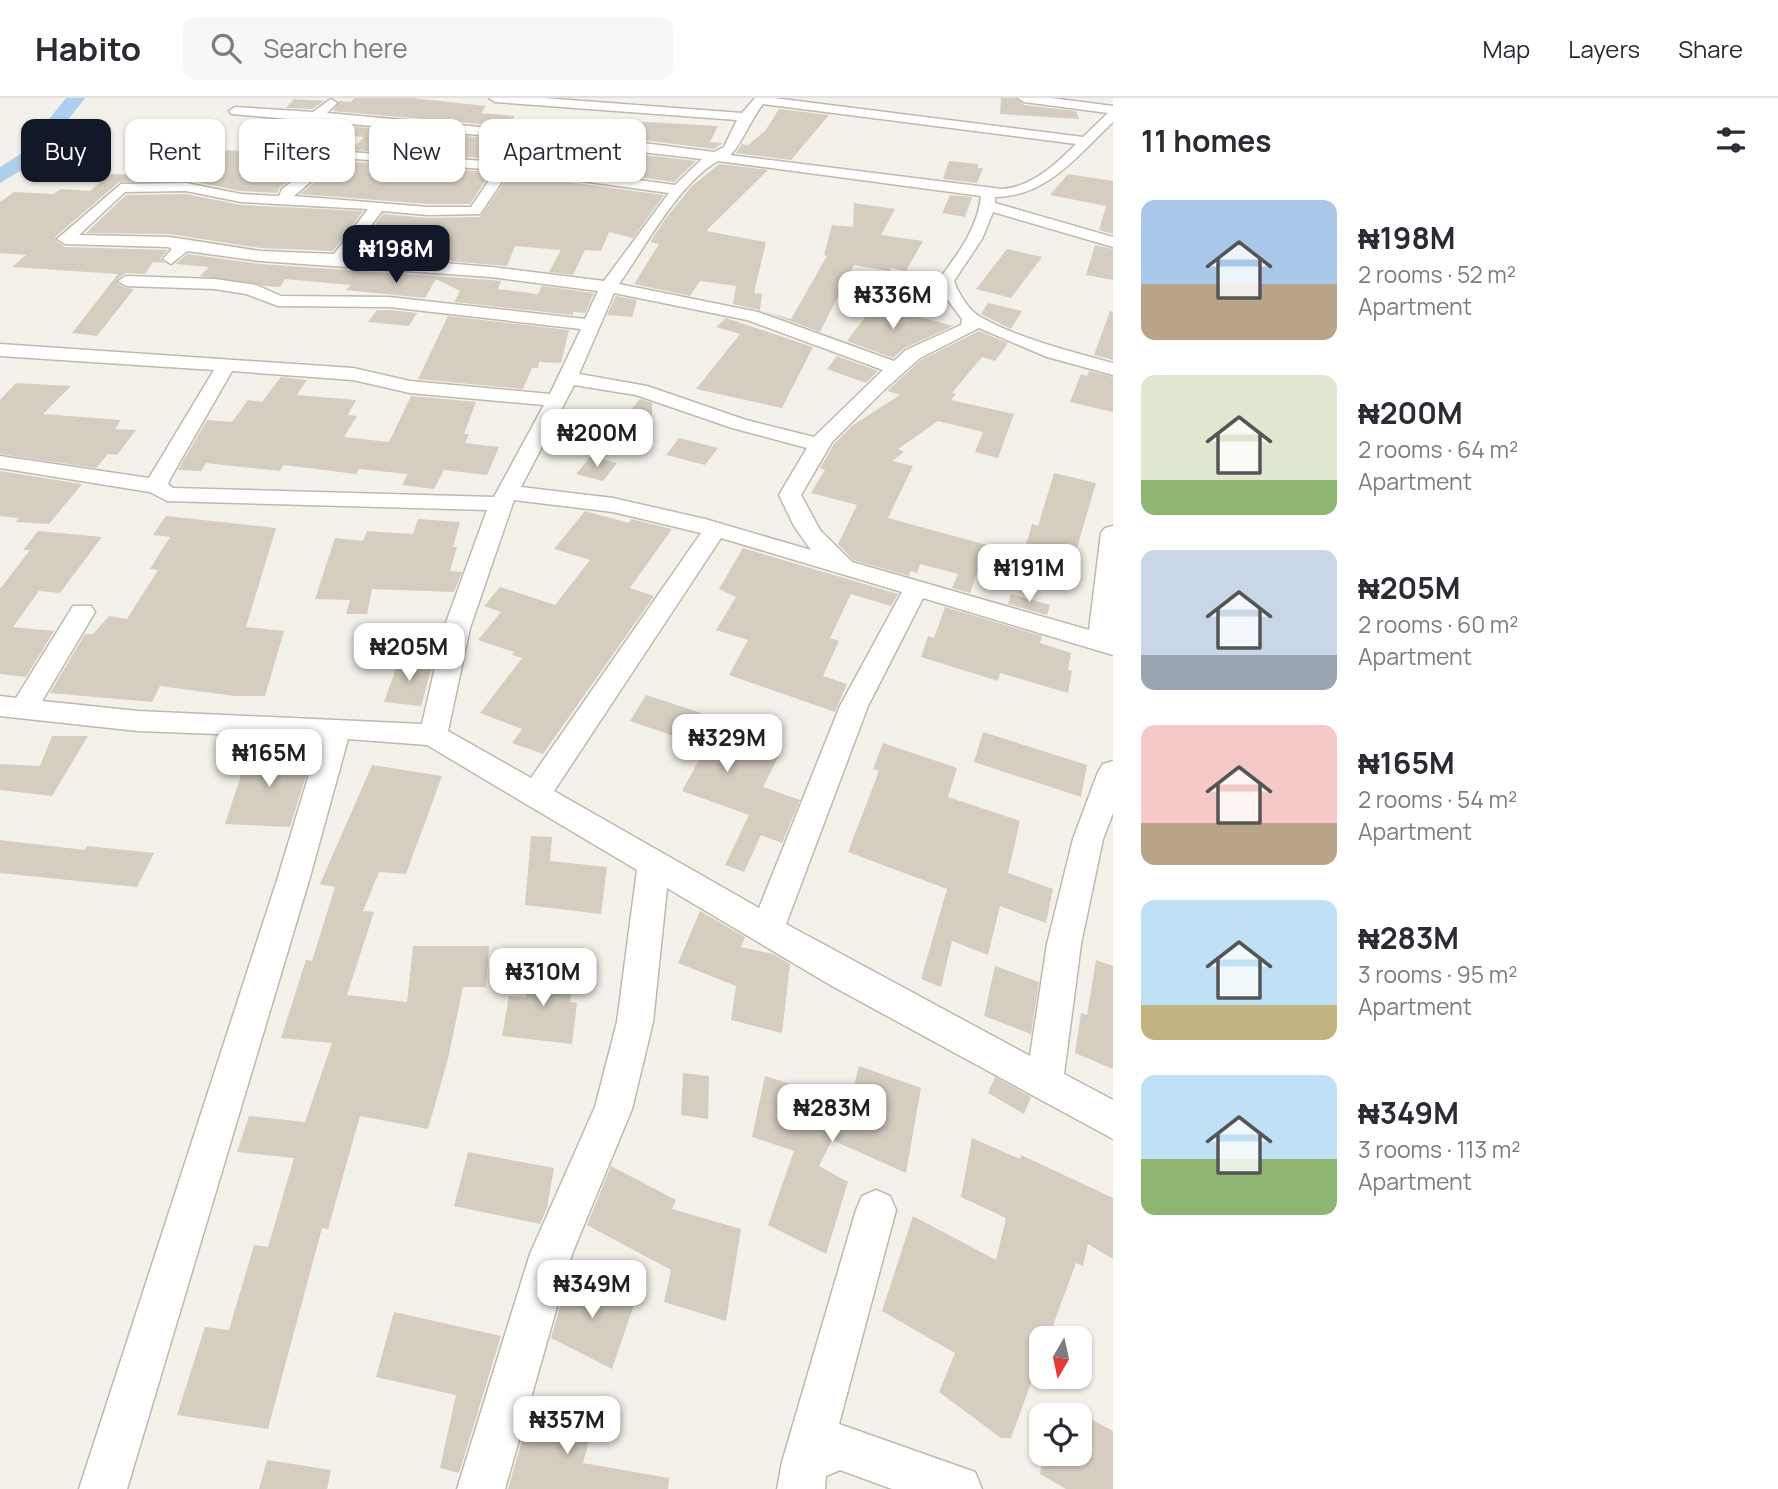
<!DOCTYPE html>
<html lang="en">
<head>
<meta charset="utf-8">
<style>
  body { margin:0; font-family:Manrope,sans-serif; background:#f7f7f7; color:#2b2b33; height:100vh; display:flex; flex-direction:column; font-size:26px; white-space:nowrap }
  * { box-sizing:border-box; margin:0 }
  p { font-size:23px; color:#7c7c81 }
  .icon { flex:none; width:38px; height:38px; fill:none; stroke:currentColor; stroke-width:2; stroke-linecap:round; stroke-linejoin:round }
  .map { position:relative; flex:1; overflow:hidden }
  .side { display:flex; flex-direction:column; background:#fff; width:665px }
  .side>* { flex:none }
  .guide { position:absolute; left:21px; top:21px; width:665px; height:63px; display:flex; gap:14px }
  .needle { width:46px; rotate:189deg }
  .buttons { position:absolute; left:1029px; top:1228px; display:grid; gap:14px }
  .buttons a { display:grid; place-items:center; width:63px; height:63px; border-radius:14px; background:#fff; box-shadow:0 2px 5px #0004; font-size:35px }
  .price { position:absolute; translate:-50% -60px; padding:0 16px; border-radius:14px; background:#fff; color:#222; font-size:23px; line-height:46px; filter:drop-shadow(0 2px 4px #0008) }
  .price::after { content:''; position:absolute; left:50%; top:42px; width:21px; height:16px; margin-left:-10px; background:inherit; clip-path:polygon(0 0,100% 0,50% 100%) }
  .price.current { background:#111827; color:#fff }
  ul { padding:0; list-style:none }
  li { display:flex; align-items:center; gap:21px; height:175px; padding:0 28px }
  li span { display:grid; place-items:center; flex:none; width:196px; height:140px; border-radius:14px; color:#555 }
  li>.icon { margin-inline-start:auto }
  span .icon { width:84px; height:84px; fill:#fffc; stroke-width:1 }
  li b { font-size:30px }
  h2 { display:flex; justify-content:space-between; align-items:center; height:84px; padding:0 28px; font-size:30px }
  .pill { padding:0 24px; border-radius:14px; background:#fff; box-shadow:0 2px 5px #0004; font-size:24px; line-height:63px }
  .pill.current { background:#111827; color:#fff }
  header { display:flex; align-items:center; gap:42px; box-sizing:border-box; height:98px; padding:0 35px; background:#fff; border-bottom:2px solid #e1e1e2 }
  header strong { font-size:33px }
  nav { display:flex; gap:38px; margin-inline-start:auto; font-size:24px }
  .search { width:490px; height:63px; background:#f7f7f7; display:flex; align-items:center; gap:18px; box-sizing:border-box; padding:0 24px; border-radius:14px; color:#7c7c81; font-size:26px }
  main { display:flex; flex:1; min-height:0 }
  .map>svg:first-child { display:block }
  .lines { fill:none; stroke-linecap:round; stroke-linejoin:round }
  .river { fill:#accfec; fill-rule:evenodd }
  .building { fill:#d5cec0 }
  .street-casing { stroke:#bfb9ad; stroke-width:3 }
  .street { fill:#fff; fill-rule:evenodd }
</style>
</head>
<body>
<header>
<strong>Habito</strong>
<div class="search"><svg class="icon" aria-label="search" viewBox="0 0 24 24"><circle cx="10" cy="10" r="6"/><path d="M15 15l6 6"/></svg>Search here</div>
<nav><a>Map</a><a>Layers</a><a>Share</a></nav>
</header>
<main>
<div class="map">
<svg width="1113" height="1391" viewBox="0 0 1113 1391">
  <rect width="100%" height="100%" fill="#f4f1ea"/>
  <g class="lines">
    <!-- river -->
    <polygon class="river" points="66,0 85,0 36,63 0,85 0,69 22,55"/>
  </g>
  <!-- building -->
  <g class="building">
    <polygon points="354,0 412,0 486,8 481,15 515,18 508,25 570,29 572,25 608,27 610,22 718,28 710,44 723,45 714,51 612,38 333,13 339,3 351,4"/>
    <polygon points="1001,0 1016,0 1024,7 1076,13 1079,21 1000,16"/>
    <polygon points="294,1 324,3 312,11 286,10"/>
    <polygon points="779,11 829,17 791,62 736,55 742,46 748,47 765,33"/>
    <polygon points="274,22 512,42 500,61 351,52 364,39 310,35 274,75 297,77 280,89 277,95 241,93 186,82 119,84 55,139 56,143 65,149 168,152 160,161 165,165 153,164 145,176 126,175 117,181 117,185 125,190 134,191 97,238 72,235 118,176 12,169 26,157 0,155 0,104 14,94 53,96 61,91 90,93 110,76 140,77 148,70 196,71 218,52 245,53"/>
    <polygon points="531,44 696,63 674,84 519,63"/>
    <polygon points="342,63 491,74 470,106 428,106 300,96"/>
    <polygon points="949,63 978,66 978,70 983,70 977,85 943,81"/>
    <polygon points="719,66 768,72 706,133 766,144 754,195 762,196 760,212 733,206 736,188 700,183 690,198 634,186 659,146 650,144 666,120 692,88"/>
    <polygon points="510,76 664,97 633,140 609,134 601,153 585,152 573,177 549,174 561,152 515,148 507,168 354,155 383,116 428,120 480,119"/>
    <polygon points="1068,76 1113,83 1113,136 1099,132 1106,108 1050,97"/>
    <polygon points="186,96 241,107 363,113 333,153 260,150 170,136 86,135 126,97"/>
    <polygon points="950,97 972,99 965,119 942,115"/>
    <polygon points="854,105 895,111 881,137 923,143 906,173 891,170 889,173 854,167 820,234 763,213 791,221 827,158 824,157 832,127 853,129"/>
    <polygon points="1095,147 1113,151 1113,182 1086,177"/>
    <polygon points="1007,151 1042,159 1011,200 976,191"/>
    <polygon points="188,156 260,166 491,182 501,183 498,191 538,196 542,188 594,195 585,215 573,214 573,217 454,204 460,193 436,181 425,200 346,192 351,187 285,181 280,189 264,188 200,178 209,169 175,166"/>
    <polygon points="616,198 637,202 632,219 607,217"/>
    <polygon points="988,205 1022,213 1011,231 981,216"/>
    <polygon points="872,210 908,216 953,228 905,250 893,260 847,243"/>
    <polygon points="377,212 389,212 417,215 409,228 368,224"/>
    <polygon points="1110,213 1113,214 1113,262 1094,257"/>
    <polygon points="448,218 569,232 561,265 539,264 538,270 532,270 523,291 418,281"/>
    <polygon points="726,220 813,249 782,310 696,291 740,236 716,229"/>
    <polygon points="979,233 1008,245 995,263 982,259 952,295 956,296 951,302 1014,316 998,360 975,354 983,334 938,323 898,351 904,354 892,363 913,368 888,420 987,447 970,495 952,490 958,476 920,466 917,475 911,473 909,478 853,462 838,446 857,407 811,395 825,372 820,370 834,346 853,327 900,297 887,293 921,262"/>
    <polygon points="837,258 878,273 866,285 827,271"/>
    <polygon points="1089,273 1113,279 1113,314 1070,304 1081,276 1087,278"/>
    <polygon points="281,279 307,282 297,297 356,302 348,317 357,318 344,339 389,344 411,298 476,304 464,336 469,336 465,345 499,349 487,377 444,372 434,391 402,387 408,376 359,371 356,376 283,367 280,373 206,365 201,373 178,372 207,322 232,324 248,302 262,304"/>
    <polygon points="16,285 71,288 43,316 121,322 115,331 136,332 117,357 108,356 96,370 0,356 0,302"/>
    <polygon points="640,301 652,305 652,320 642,332 619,326"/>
    <polygon points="679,340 718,350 705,367 666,357"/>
    <polygon points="591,358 617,365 603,383 576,376"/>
    <polygon points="0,373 82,386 49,426 16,424 19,420 0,418"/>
    <polygon points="1054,375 1096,385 1074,460 1026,447 1032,426 1038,428"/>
    <polygon points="585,413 629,425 631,421 672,431 630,490 654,498 543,656 512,645 522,631 480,615 522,560 512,557 514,554 478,542 501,514 484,508 500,489 555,507 590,462 554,451"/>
    <polygon points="166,418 276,430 246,529 284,533 265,598 235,598 160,588 152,604 50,595 85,536 93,536 109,518 127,521 158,472 150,471 170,439 153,437"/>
    <polygon points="418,421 460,424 453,449 457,449 450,473 462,474 454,494 372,491 367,516 346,516 350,502 315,501 335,440 363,443 367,433 413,436"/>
    <polygon points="38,433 102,439 60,495 39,493 13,529 54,533 26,579 0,576 0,491 30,452 23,452"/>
    <polygon points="743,450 898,496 891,508 851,496 830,540 839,543 823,578 847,586 835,614 729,577 748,542 716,532 736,499 719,491"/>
    <polygon points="1011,496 1050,507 1047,517 1008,506"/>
    <polygon points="945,509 1042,538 1040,545 1071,555 1068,572 1072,573 1068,595 1000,575 998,583 921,559 928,538 934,540"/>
    <polygon points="399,562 433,565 421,608 384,604"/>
    <polygon points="646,597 701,615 697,621 782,651 763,689 800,702 782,745 761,737 744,774 725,767 749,717 682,693 706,649 630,623"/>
    <polygon points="983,634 1087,667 1081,699 974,664"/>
    <polygon points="52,638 88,638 52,698 0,692 0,666 40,668"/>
    <polygon points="883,645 957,670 948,699 1020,723 1008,775 1053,791 1046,825 1000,808 988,857 952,843 941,889 921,881 947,791 848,754 879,673 873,671"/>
    <polygon points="249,653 313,655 290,729 225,726"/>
    <polygon points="372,667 442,678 406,776 379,774 363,813 374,814 347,897 407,904 413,848 489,848 486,889 463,889 448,961 428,1031 360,1018 328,1131 322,1130 268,1331 177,1317 205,1229 229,1232 254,1147 268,1149 294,1060 237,1054 249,1018 305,1024 332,945 281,940 306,862 312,863 335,789 320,786"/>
    <polygon points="531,738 552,739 550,763 607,769 601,816 525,807"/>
    <polygon points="0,742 85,752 87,748 154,755 137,789 0,775"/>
    <polygon points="700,813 745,839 741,849 773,856 790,866 782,935 731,922 736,888 678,865"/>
    <polygon points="1096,862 1113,868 1113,971 1075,955 1081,915 1087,917"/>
    <polygon points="530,868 573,872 570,904 577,905 572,946 502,938 509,898 526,899"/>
    <polygon points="995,868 1039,884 1031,936 984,918"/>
    <polygon points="859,968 921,990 906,1075 832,1042 819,1068 848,1084 826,1156 768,1127 794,1053 752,1039 765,978 850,1005"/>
    <polygon points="683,975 709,978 708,1021 681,1017"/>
    <polygon points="995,979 1031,999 1024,1016 988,995"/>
    <polygon points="972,1040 1020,1061 1021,1057 1113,1100 1113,1161 1088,1146 1083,1168 1076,1165 1048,1241 1041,1241 1041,1258 1011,1340 1001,1340 939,1294 955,1255 882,1213 913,1118 996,1162 1006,1120 961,1099"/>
    <polygon points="468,1054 554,1070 547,1110 540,1126 454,1108"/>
    <polygon points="611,1068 676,1102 672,1111 741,1131 726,1223 664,1204 671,1172 587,1127"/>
    <polygon points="570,1173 635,1204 612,1271 551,1240"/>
    <polygon points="394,1214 501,1238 459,1375 440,1370 456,1297 376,1279"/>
    <polygon points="534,1300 594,1323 583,1365 669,1380 668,1391 508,1391"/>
    <polygon points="1080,1315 1113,1333 1113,1391 1066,1391 1040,1376 1044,1356 1080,1356"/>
    <polygon points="267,1362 331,1372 327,1391 259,1391"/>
  </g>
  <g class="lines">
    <defs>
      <g id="street">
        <path d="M489,0h54l199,15 13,-15h19l309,39 25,-24 -84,-11 -6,-4h33l62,8v16c-35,33 -66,75 -118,75v6l118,34v10l-120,-35 -11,27 -28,42c4,12 15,29 25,35 37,22 93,36 134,47v12l-66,-18 -68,-29 -59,30 -36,32 -52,52 -31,53 19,35 32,32 237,68 12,-97 4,-5 8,-2v129l-190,-57 -55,108 -82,218 244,132 17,-112 26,-105 25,-67 5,-8 10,-3v52l-10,26 -22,105 -17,130 49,26v39l-281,-153 -165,-98 -14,134 -21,87 -60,145 -67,235h-48l73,-235 65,-147 22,-85 20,-152 -210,-125 -79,-6 -38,138 -183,612h-48l199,-612 42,-139 -182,-7 -138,-15v-20l16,2 57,-92h18l4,6 -53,89 96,10 284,13 22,-96 43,-118 -320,-9 -17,-9 -150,-24v-12l149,22 65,-108 -214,-14v-12l353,24 57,13 140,13 31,-65 -192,-22 -111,-1 -32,-12 -31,-5 -89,-3 -8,-5 8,-5 89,3 41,6 25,11 108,1 196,22 13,-28 -107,-14 -231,-16 -73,-10 -16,13 -8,-5 9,-10 -4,-2 -103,-3 -8,-5 64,-55 65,-1 55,11 38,2 3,-7 51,-38 168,11 16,-24 -286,-24 -2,-3 6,-4 78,5 18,-13 6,4 -10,10 285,26 102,13 10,-5 13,-27 -242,-18zM763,6l313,40c-20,20 -44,43 -74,45l-272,-34c9,-6 22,-38 33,-51zM530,41l172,20 -27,26 -161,-22zM337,61l5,-1 154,12 -25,37h-43l-134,-11zM718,63l263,35c-3,33 -25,60 -43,85l3,10 21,28 -1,6 -55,25 -12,11 -136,-49 -139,-28c26,-37 60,-101 99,-123zM509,73l160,22 -65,88 -113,-14 -142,-12 33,-44 46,4 52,-1zM186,93l55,11 127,7 -34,45 -74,-3 -90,-14 -91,-2 46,-43zM614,195l133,27 136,50 -69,67 -68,-17 -99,-34 -68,-12zM232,273l121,9 57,13 134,12 -50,92 -321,-9 -5,-4 2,-5zM574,287l62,10 96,33 75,20 -28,47 15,31 17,24 -106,-31 -92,-21 -92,-11zM514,402l99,12 88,21 -170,245 -83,-47 22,-103zM721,440l181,54 -62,114 -81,202 -205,-117z"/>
        <polygon points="876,1092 890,1098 896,1112 839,1326 975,1374 982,1391 892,1391 840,1372 826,1378 825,1391 777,1391 782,1364 856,1112 862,1098"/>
      </g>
    </defs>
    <!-- street casing -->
    <use href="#street" class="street-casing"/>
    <!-- street -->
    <use href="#street" class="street"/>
  </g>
</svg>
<div class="buttons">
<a><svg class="needle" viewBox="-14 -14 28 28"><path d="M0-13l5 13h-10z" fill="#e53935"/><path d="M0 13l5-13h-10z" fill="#7c7c81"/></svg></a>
<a><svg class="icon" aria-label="locate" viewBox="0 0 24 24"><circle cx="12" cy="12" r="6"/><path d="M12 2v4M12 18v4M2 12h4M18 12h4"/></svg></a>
</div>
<b class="price current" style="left:396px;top:187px">₦198M</b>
<b class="price" style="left:893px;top:233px">₦336M</b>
<b class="price" style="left:597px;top:371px">₦200M</b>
<b class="price" style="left:1029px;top:506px">₦191M</b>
<b class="price" style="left:409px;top:585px">₦205M</b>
<b class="price" style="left:727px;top:676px">₦329M</b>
<b class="price" style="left:269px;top:691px">₦165M</b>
<b class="price" style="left:543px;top:910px">₦310M</b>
<b class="price" style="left:832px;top:1046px">₦283M</b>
<b class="price" style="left:592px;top:1222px">₦349M</b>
<b class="price" style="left:567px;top:1358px">₦357M</b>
<div class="guide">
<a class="pill current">Buy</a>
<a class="pill">Rent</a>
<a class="pill">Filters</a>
<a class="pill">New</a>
<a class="pill">Apartment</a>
</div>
</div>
<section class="side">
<h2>11 homes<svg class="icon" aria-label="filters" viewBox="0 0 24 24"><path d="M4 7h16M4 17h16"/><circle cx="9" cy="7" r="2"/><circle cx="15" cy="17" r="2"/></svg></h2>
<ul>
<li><span style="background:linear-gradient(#a9c7e8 60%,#b9a48a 0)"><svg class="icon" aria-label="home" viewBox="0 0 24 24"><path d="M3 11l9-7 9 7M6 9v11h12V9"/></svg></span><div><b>₦198M</b><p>2 rooms · 52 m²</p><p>Apartment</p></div></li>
<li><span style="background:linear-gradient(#dfe7d0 75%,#8fb573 0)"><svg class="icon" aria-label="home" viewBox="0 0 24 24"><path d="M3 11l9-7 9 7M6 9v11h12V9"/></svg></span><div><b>₦200M</b><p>2 rooms · 64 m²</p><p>Apartment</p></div></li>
<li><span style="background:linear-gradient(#c9d6e8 75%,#9aa5b1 0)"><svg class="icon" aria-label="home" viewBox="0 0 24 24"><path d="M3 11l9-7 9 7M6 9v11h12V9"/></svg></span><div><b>₦205M</b><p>2 rooms · 60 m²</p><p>Apartment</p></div></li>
<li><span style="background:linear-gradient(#f6c9c9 70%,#b9a48a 0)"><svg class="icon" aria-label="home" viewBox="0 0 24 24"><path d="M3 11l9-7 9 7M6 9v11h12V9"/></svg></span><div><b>₦165M</b><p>2 rooms · 54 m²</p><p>Apartment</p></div></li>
<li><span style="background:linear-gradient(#bfe0f5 75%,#c2b280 0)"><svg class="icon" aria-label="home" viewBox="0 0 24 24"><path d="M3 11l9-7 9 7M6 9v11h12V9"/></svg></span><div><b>₦283M</b><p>3 rooms · 95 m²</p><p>Apartment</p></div></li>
<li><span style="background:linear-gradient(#bfe0f5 60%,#8fb573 0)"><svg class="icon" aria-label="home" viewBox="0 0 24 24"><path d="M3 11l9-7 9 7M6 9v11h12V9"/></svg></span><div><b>₦349M</b><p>3 rooms · 113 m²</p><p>Apartment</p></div></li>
</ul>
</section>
</main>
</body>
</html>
